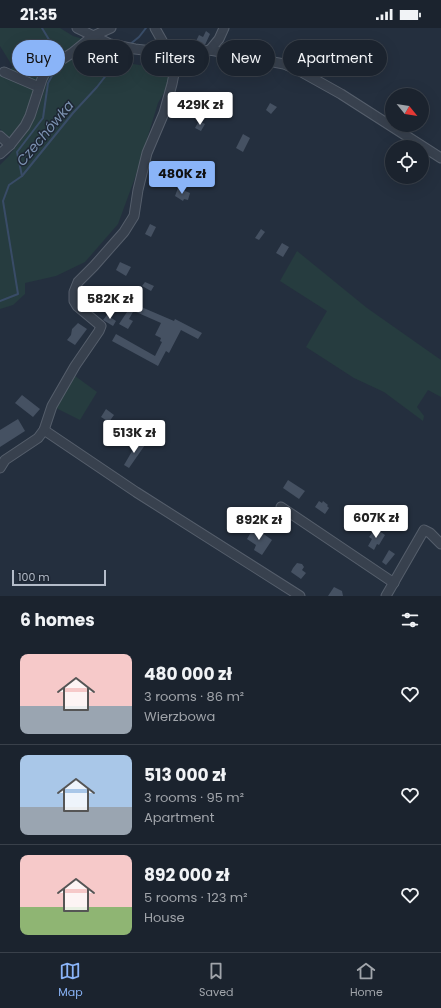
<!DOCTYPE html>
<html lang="en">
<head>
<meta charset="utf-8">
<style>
  body { margin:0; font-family:Poppins,sans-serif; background:#242b36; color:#f1f3f6; height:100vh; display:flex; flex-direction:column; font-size:15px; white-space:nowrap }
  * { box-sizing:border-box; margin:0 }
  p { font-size:13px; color:#a0a4aa }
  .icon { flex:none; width:22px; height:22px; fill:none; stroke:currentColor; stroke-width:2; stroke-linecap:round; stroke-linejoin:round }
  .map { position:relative; height:568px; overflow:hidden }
  .drawer { display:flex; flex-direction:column; background:#1b232e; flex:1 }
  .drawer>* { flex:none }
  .hud { position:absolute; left:12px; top:12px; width:417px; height:36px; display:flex; gap:8px }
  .needle { width:26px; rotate:120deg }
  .controls { position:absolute; left:385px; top:60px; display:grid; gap:8px }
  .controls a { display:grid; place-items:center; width:44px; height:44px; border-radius:50%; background:#1b232e; box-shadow:0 4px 16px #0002,0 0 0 1px #39404a; font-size:20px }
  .scale { position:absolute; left:12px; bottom:10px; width:94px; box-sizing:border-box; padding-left:4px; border:2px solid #b4bcc9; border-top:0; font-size:11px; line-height:14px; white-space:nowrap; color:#b4bcc9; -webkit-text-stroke:3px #1d2633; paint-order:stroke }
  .price { position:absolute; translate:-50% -34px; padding:0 9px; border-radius:4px; background:#fff; color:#222; font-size:13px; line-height:26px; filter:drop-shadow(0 1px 2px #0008) }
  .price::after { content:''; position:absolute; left:50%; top:24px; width:12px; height:9px; margin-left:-6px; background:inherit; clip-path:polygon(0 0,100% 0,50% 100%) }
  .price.on { background:#8ab4f8; color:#111 }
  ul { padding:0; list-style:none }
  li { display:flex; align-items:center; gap:12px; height:100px; padding:0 20px }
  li+li { border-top:1px solid #39404a }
  li span { display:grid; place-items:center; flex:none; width:112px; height:80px; border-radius:8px; color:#555 }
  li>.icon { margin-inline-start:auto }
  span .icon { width:48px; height:48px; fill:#fffc; stroke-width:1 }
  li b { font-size:17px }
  h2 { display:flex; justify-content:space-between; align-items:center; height:48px; padding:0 20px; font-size:17px }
  .tag { padding:0 14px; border-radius:18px; background:#1b232e; box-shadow:0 4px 16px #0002,0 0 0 1px #39404a; font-size:14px; line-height:36px }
  .tag.on { background:#8ab4f8; color:#111 }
  .status { display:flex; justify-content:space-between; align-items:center; height:28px; padding:0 20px; background:#1b232e; direction:ltr }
  .status svg { height:11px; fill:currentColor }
  .menu { display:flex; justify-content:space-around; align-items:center; height:56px; border-top:1px solid #39404a; background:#1b232e; font-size:11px; color:#a0a4aa }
  .menu a { display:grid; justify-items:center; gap:2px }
  .menu .on { color:#8ab4f8 }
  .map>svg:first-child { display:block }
  .green { fill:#263c3f }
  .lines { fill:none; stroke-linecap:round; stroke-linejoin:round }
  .stream { stroke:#394c67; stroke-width:2 }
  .building { fill:#455162 }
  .minor-casing { stroke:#565f6c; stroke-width:11 }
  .minor { stroke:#38414e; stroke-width:9 }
  .labels { text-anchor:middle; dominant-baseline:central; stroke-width:3; stroke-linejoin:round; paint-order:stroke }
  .water-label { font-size:14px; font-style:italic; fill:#7c92b1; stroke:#1d2633 }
</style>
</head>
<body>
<div class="status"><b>21:35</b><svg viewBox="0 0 49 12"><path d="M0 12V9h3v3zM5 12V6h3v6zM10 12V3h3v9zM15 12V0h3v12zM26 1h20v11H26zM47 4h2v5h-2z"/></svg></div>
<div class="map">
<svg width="441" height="568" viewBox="0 0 441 568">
  <rect width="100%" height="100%" fill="#242f3e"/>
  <!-- green -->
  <g class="green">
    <polygon points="0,0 60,0 73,8 83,11 44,37 27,87 11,111 0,101 0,48 13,39 0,18"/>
    <polygon points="88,16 115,28 127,35 152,39 173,36 169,56 158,75 136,147 118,196 85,234 56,248 25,255 25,266 13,277 0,281 0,137 8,129 25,107 38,82 49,47"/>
    <polygon points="297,223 367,280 441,332 441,369 428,362 417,379 424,388 423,393 384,364 354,350 306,319 327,283 280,253"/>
    <polygon points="71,345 97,364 80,392 52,378"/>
  </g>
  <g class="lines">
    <!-- stream -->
    <g class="stream">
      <polyline points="42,0 54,20 58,32"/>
      <polyline points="129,17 139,9 146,0"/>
      <polyline points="22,148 17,124 43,90 48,55 57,39"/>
      <polyline points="0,273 18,266 3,173 9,157 22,148 73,85 97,59 125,23"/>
    </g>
  </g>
  <!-- building -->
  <g class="building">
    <polygon points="206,3 210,6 205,17 203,17 196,13 199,7 203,9"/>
    <polygon points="199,65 211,70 208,76 205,74 204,75 196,71"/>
    <polygon points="181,72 191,74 190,80 188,79 187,83 179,81"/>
    <polygon points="270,75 277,79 271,86 266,82"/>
    <polygon points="199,93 205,96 201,103 195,100"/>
    <polygon points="243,106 250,110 243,124 236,120"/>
    <polygon points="178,160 190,165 188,172 184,171 183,173 175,168"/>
    <polygon points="150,196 156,199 151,209 145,206"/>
    <polygon points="261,201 265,204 259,212 255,210"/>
    <polygon points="282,215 289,219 283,229 276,225"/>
    <polygon points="120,234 131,239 126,248 116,242"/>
    <polygon points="145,254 154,258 151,263 142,258"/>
    <polygon points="117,264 121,267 118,272 134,282 129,291 133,293 128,301 119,296 127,284 110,273"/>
    <polygon points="103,271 109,274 104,282 98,278"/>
    <polygon points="139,278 174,293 175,291 202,305 198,311 181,302 169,325 166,323 158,338 112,313 116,306 155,328 162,314 160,313 161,310 155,307 161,295 136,284"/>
    <polygon points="107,287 116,293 113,298 103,292"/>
    <polygon points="78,295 87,301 75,317 67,312 71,307 72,301"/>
    <polygon points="22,367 40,381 33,389 15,375"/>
    <polygon points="106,381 114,387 109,394 101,389"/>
    <polygon points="18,391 25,403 0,419 0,402"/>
    <polygon points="138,413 145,417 129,440 124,437"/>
    <polygon points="288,452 305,463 299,471 283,460"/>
    <polygon points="319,473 322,475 323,473 328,477 327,478 329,480 325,486 315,479"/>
    <polygon points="254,499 272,512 262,527 254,522 256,517 247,511"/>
    <polygon points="375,501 378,503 378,502 385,507 379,517 377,516 374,522 368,518 372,511 369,509"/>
    <polygon points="389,522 395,526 386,537 382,534"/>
    <polygon points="297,535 302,536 304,539 302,542 306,545 301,551 291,544 293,540"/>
    <polygon points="334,559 342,563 343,568 328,568"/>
  </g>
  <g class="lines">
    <defs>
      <g id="minor">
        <polyline points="77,0 110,16 135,21 178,26 193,25 210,22 284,36 298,42 341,66 441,130"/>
        <polyline points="155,0 169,25"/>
        <polyline points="210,22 219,11 224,0"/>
        <polyline points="4,44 39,59"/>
        <polyline points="0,108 10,117"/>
        <polyline points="0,126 10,117 25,98 30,88 42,51 47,41 72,25 93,8 111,0"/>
        <polyline points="44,402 136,464 300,568"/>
        <polyline points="0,440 5,432 38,410 44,402 52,378 75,338 99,303 101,298 77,278 74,273 74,264 78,254 94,238 124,204 134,188 138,162 147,125 164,85 172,56 178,26"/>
        <polyline points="281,479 394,555"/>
        <polyline points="386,568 424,502 430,505 441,516"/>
      </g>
    </defs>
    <!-- minor casing -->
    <use href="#minor" class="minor-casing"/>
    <!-- minor -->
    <use href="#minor" class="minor"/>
  </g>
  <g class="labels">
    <!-- water labels -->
    <g class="water-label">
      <text transform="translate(45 105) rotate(-50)">Czechówka</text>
    </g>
  </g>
</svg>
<div class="controls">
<a><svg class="needle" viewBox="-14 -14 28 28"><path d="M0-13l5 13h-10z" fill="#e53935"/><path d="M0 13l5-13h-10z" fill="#a0a4aa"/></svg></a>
<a><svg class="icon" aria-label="locate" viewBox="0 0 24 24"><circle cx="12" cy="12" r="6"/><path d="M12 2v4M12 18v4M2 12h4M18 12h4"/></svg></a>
</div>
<div class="scale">100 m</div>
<b class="price" style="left:200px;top:98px">429K zł</b>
<b class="price on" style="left:182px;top:167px">480K zł</b>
<b class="price" style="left:110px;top:292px">582K zł</b>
<b class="price" style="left:134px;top:426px">513K zł</b>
<b class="price" style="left:376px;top:511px">607K zł</b>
<b class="price" style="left:259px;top:513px">892K zł</b>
<div class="hud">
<a class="tag on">Buy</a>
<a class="tag">Rent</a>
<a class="tag">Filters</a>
<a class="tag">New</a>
<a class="tag">Apartment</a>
</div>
</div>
<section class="drawer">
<h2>6 homes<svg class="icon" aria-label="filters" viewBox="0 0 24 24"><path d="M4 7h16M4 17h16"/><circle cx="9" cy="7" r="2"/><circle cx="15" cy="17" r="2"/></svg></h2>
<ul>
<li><span style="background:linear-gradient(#f6c9c9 65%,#9aa5b1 0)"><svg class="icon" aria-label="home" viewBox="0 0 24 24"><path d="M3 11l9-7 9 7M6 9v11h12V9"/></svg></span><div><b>480 000 zł</b><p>3 rooms · 86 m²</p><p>Wierzbowa</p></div><svg class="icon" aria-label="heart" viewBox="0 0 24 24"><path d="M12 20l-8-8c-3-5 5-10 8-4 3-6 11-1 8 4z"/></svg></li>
<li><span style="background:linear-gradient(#a9c7e8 65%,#9aa5b1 0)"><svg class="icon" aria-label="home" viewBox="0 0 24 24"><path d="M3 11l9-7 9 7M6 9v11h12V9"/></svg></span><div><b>513 000 zł</b><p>3 rooms · 95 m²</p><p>Apartment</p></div><svg class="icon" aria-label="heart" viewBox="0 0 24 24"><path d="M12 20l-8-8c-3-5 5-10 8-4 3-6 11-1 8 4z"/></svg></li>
<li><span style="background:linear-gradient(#f6c9c9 65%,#8fb573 0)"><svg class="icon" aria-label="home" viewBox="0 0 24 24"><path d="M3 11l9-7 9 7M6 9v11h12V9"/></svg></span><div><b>892 000 zł</b><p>5 rooms · 123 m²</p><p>House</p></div><svg class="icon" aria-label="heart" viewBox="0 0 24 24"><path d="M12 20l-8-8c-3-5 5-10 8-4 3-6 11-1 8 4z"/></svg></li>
</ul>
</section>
<nav class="menu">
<a class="on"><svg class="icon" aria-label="map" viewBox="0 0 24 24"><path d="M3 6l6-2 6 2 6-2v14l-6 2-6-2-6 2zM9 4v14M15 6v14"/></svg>Map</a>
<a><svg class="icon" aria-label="saved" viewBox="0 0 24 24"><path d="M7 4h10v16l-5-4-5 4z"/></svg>Saved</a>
<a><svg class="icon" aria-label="home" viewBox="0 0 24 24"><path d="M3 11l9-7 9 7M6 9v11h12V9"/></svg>Home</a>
</nav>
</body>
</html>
